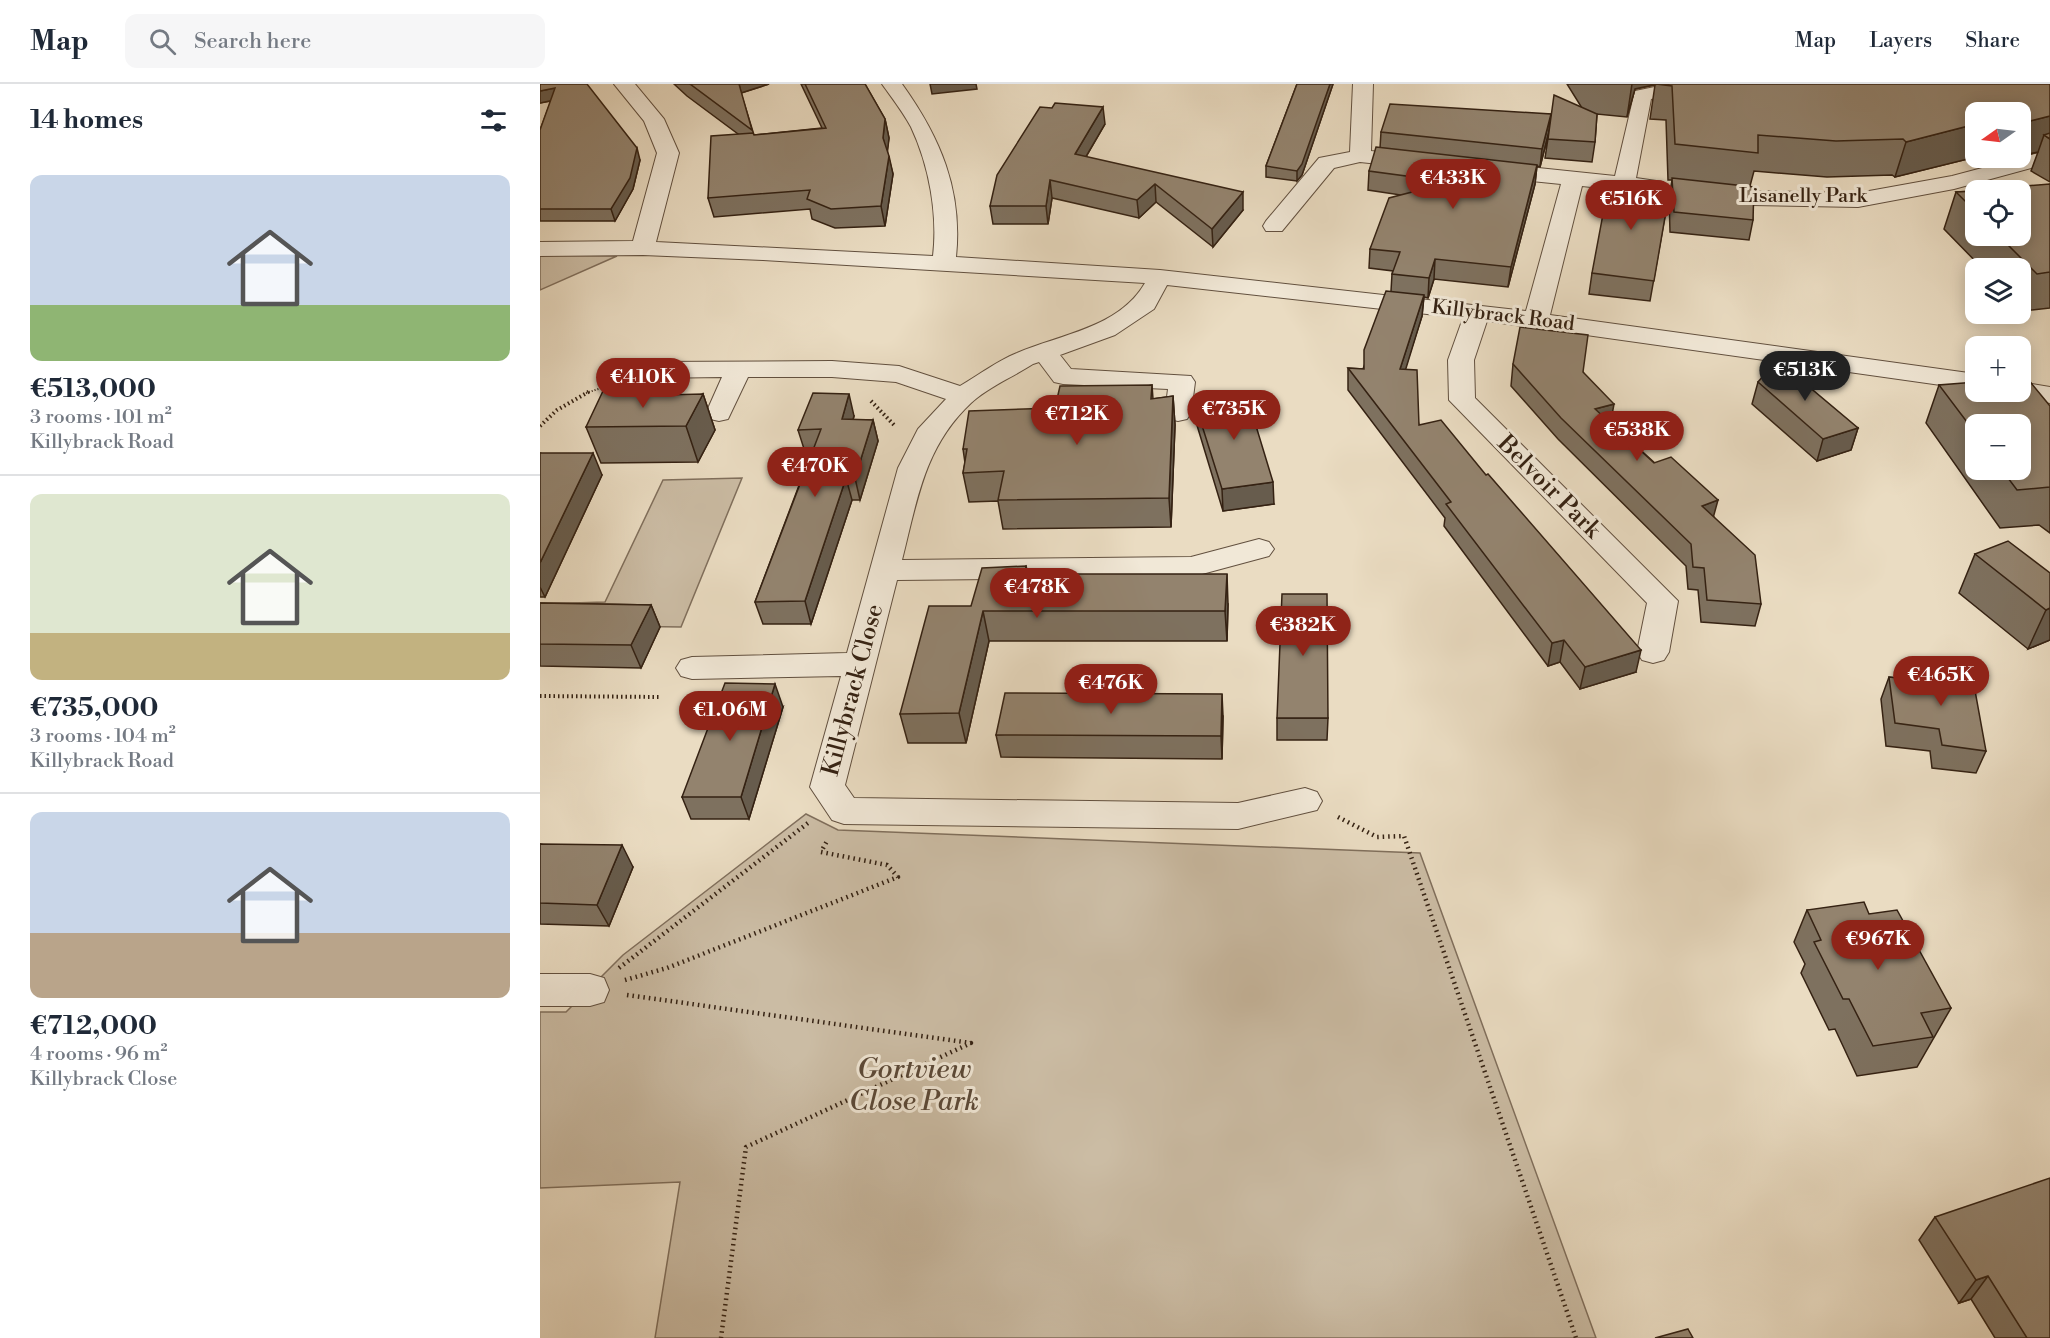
<!DOCTYPE html>
<html lang="en">
<head>
<meta charset="utf-8">
<style>
  body { margin:0; font-family:"Libre Bodoni",serif; background:#f6f6f7; color:#1f2937; height:100vh; display:flex; flex-direction:column; font-size:22px; white-space:nowrap }
  * { box-sizing:border-box; margin:0 }
  p { font-size:20px; color:#747a83 }
  .icon { flex:none; width:33px; height:33px; fill:none; stroke:currentColor; stroke-width:2; stroke-linecap:round; stroke-linejoin:round }
  .map { position:relative; flex:1; overflow:hidden }
  .drawer { display:flex; flex-direction:column; background:#fff; width:540px }
  .drawer>* { flex:none }
  .needle { width:39px; rotate:256deg }
  .tools { position:absolute; left:1425px; top:18px; display:grid; gap:12px }
  .tools a { display:grid; place-items:center; width:66px; height:66px; border-radius:12px; background:#fff; box-shadow:0 3px 15px #0003; font-size:30px }
  .price { position:absolute; translate:-50% -51px; padding:0 14px; border-radius:21px; background:#8f2418; color:#fff; font-size:20px; line-height:39px; filter:drop-shadow(0 2px 3px #0008) }
  .price::after { content:''; position:absolute; left:50%; top:36px; width:18px; height:14px; margin-left:-9px; background:inherit; clip-path:polygon(0 0,100% 0,50% 100%) }
  .price.current { background:#222; color:#fff }
  ul { padding:0; list-style:none }
  li { display:grid; align-content:center; gap:12px; height:318px; padding:0 30px }
  li+li { border-top:2px solid #e0e1e3 }
  li span { display:grid; place-items:center; height:186px; border-radius:12px; color:#555 }
  li>.icon { margin-inline-start:auto }
  span .icon { width:108px; height:108px; fill:#fffc; stroke-width:1 }
  li b { font-size:26px }
  h2 { display:flex; justify-content:space-between; align-items:center; height:72px; padding:0 30px; font-size:26px }
  header { display:flex; align-items:center; gap:36px; box-sizing:border-box; height:84px; padding:0 30px; background:#fff; border-bottom:2px solid #e0e1e3 }
  header strong { font-size:28px }
  nav { display:flex; gap:33px; margin-inline-start:auto; font-size:21px }
  .search { width:420px; height:54px; background:#f6f6f7; display:flex; align-items:center; gap:15px; box-sizing:border-box; padding:0 21px; border-radius:12px; color:#747a83; font-size:22px }
  main { display:flex; flex:1; min-height:0 }
  .map>svg:first-child { display:block }
  .green { fill:#cbbca4; stroke:#806f5c; stroke-width:1.5 }
  .lines { fill:none; stroke-linecap:round; stroke-linejoin:round }
  .minor-casing { stroke:#62503f; stroke-width:2 }
  .path-far2 { stroke:#352213; stroke-width:2; stroke-dasharray:1 2; stroke-linecap:butt }
  .path-far1 { stroke:#352213; stroke-width:4; stroke-dasharray:1.5 3; stroke-linecap:butt }
  .path { stroke:#352213; stroke-width:4.5; stroke-dasharray:1.5 4; stroke-linecap:butt }
  .minor { fill:#f1e8d7; fill-rule:evenodd }
  .wall { fill:#7e715f; stroke:#352213; stroke-width:1.5; fill-rule:evenodd }
  .shaded-wall { fill:#675c4d; stroke:#352213; stroke-width:1.5 }
  .building { fill:#93836e; stroke:#352213; stroke-width:1.5 }
  .labels { text-anchor:middle; dominant-baseline:central; stroke-width:6; stroke-linejoin:round; paint-order:stroke }
  .far-street-label { font-size:20px; fill:#352213; stroke:#f1e8d7 }
  .street-label { font-size:24px; fill:#352213; stroke:#f1e8d7 }
  .near-park-label { font-size:28px; font-style:italic; fill:#5a4837; stroke:#f1e8d7 }
</style>
</head>
<body>
<header>
<strong>Map</strong>
<div class="search"><svg class="icon" aria-label="search" viewBox="0 0 24 24"><circle cx="10" cy="10" r="6"/><path d="M15 15l6 6"/></svg>Search here</div>
<nav><a>Map</a><a>Layers</a><a>Share</a></nav>
</header>
<main>
<section class="drawer">
<h2>14 homes<svg class="icon" aria-label="filters" viewBox="0 0 24 24"><path d="M4 7h16M4 17h16"/><circle cx="9" cy="7" r="2"/><circle cx="15" cy="17" r="2"/></svg></h2>
<ul>
<li><span style="background:linear-gradient(#c9d6e8 70%,#8fb573 0)"><svg class="icon" aria-label="home" viewBox="0 0 24 24"><path d="M3 11l9-7 9 7M6 9v11h12V9"/></svg></span><div><b>€513,000</b><p>3 rooms · 101 m²</p><p>Killybrack Road</p></div></li>
<li><span style="background:linear-gradient(#dfe7d0 75%,#c2b280 0)"><svg class="icon" aria-label="home" viewBox="0 0 24 24"><path d="M3 11l9-7 9 7M6 9v11h12V9"/></svg></span><div><b>€735,000</b><p>3 rooms · 104 m²</p><p>Killybrack Road</p></div></li>
<li><span style="background:linear-gradient(#c9d6e8 65%,#b9a48a 0)"><svg class="icon" aria-label="home" viewBox="0 0 24 24"><path d="M3 11l9-7 9 7M6 9v11h12V9"/></svg></span><div><b>€712,000</b><p>4 rooms · 96 m²</p><p>Killybrack Close</p></div></li>
</ul>
</section>
<div class="map">
<svg width="1510" height="1254" viewBox="0 0 1510 1254">
  <rect width="100%" height="100%" fill="#eadcc2"/>
  <filter id="stains"><feTurbulence type="fractalNoise" baseFrequency=".00333" numOctaves="4"/><feColorMatrix values="0 0 0 0 .2 0 0 0 0 .09 0 0 0 0 .02 0 0 0 .5 -.17"/></filter>
  <radialGradient id="worn" r=".72"><stop offset=".6" stop-color="#630" stop-opacity="0"/><stop offset="1" stop-color="#630" stop-opacity=".3"/></radialGradient>
  <!-- green -->
  <g class="green">
    <polygon points="0,171 77,172 0,206"/>
    <polygon points="202,394 141,543 0,541 0,520 65,518 123,396"/>
    <polygon points="266,730 298,746 880,769 1056,1254 115,1254 140,1098 0,1104 0,928 26,928 83,871"/>
  </g>
  <g class="lines">
    <defs>
      <g id="minor">
        <path d="M74,0h21l29,35 15,34 -23,89 277,14c5,-42 -4,-91 -22,-129 -8,-15 -19,-29 -29,-43h20c38,53 61,106 54,173l204,13 366,41 35,-127 -70,-7 -8,-2 -3,-5 3,-5 8,-2 124,13 20,-85 34,-7h42l-3,4 -57,11 -15,79 27,4 3,5 -3,5 -8,2 -73,-8 -32,129 426,59v16l-489,-69 -13,39 1,38 203,203 -9,51 -5,8 -11,3 -11,-3 -5,-8 10,-49 -198,-203 -1,-40 15,-42 -296,-33 -13,24 -39,26 -55,20 11,14 120,7 4,6 -4,31 -4,6 -9,2 -9,-2 -4,-6 3,-24 -105,-5 -9,-2 -15,-20 -6,2c-20,13 -45,23 -62,39 -47,44 -54,98 -69,157l289,-3 68,-18 10,3 5,7 -5,7 -78,21 -294,3 -52,205 9,13 384,5 67,-15 12,4 5,9 -5,9 -79,19 -394,-5 -12,-4 -22,-33 31,-111 -149,3 -11,-3 -5,-8 5,-8 11,-3 155,-4 51,-185 20,-39 28,-30 -50,-17 -64,-5h-84l-20,42 -9,2 -9,-2 -4,-6 16,-36 -71,1 -9,-3 -4,-5 4,-5 9,-3 181,-1 67,5 61,20c19,-11 37,-25 57,-33 44,-19 102,-25 128,-70l-382,-23 -120,-5 -103,1v-14l93,-1 24,-88 -13,-32z"/>
        <polygon points="813,0 833,0 831,67 884,73 887,78 884,83 876,84 820,78 794,84 742,147 726,147 723,142 726,137 779,74 810,68"/>
        <polygon points="1510,66 1510,79 1414,105 1318,123 1212,121 1161,114 1158,109 1161,104 1169,102 1212,107 1318,109 1412,92"/>
        <polygon points="1480,298 1510,303 1510,319 1471,312 1468,308 1480,308"/>
        <polygon points="0,890 50,890 64,894 69,906 64,918 50,922 0,922"/>
      </g>
    </defs>
    <!-- minor casing -->
    <use href="#minor" class="minor-casing"/>
    <!-- path-far2 -->
    <polyline class="path-far2" points="46,309 83,297"/>
    <!-- path-far1 -->
    <g class="path-far1">
      <polyline points="331,317 355,342"/>
      <polyline points="0,342 17,326 50,307"/>
      <polyline points="0,612 120,613"/>
    </g>
    <!-- path -->
    <g class="path">
      <polyline points="798,733 837,753 864,752 1036,1254"/>
      <polyline points="79,884 268,739"/>
      <polyline points="85,896 127,884 358,793 347,781 281,768 287,757"/>
      <polyline points="87,911 431,959 206,1063 181,1254"/>
    </g>
    <!-- minor -->
    <use href="#minor" class="minor"/>
  </g>
  <!-- wall -->
  <g class="wall">
    <polygon points="0,0 100,76 93,105 75,137 0,137 0,46 11,17 0,19"/>
    <polygon points="134,0 229,0 201,9 214,51 282,44 261,0 325,0 345,35 349,54 347,67 353,90 345,142 295,144 272,135 270,125 174,133 168,114 198,50 147,12"/>
    <polygon points="757,0 793,0 762,91 757,97 726,93 726,82"/>
    <polygon points="1027,0 1510,0 1510,98 1491,87 1498,68 1480,72 1480,28 1436,28 1436,73 1355,93 1352,91 1287,93 1214,87 1210,102 1213,136 1209,156 1130,148 1129,114 1132,96 1128,96 1126,36 1110,35 1115,1 1095,5 1087,33 1057,30 1055,58 1052,78 1005,74 1009,48 1000,83 997,82 995,100 968,203 894,195 888,214 884,213 882,232 865,285 879,341 1096,588 1040,605 1020,578 1008,582 904,442 905,434 808,306 808,284 823,285 851,207 852,190 853,187 829,184 830,165 861,111 828,106 829,87 840,64 841,48 1011,30 1042,24"/>
    <polygon points="565,40 546,73 703,126 673,163 616,118 599,134 512,114 508,140 453,140 450,122"/>
    <polygon points="1510,100 1510,224 1482,227 1480,226 1480,184 1442,184 1404,145 1416,108 1436,107 1436,152 1480,152"/>
    <polygon points="1130,104 1110,217 1049,210 1052,189"/>
    <polygon points="973,280 1043,288 1071,339 1174,433 1221,520 1215,542 1161,538 1158,506 1148,505 1146,482 1018,355 971,302"/>
    <polygon points="1218,298 1318,344 1311,366 1277,377 1212,320"/>
    <polygon points="612,301 613,315 633,312 635,341 631,443 463,445 458,417 429,418 423,389 425,379 423,365 515,324"/>
    <path d="M1399,301l111,21v127l-11,-8 -39,3 -74,-105zM1436,340l44,46h-44z"/>
    <polygon points="163,310 175,346 158,378 61,379 46,343"/>
    <polygon points="654,316 734,420 683,427 656,338"/>
    <polygon points="314,332 313,336 333,336 338,357 320,416 312,416 271,540 223,540 215,518 272,367 265,368 258,346"/>
    <polygon points="0,369 62,391 5,513 0,513"/>
    <polygon points="1435,470 1510,489 1510,556 1488,565 1419,509"/>
    <polygon points="486,482 488,490 688,520 687,557 449,557 426,659 368,659 360,630 431,522"/>
    <polygon points="0,519 111,521 120,543 101,584 0,582"/>
    <polygon points="1390,585 1446,667 1436,689 1392,684 1390,667 1346,662 1341,615 1349,593 1385,597"/>
    <polygon points="243,623 209,735 151,735 142,713"/>
    <polygon points="683,632 682,675 461,673 456,651"/>
    <polygon points="737,634 788,634 787,656 737,656"/>
    <polygon points="0,760 93,783 69,842 0,840"/>
    <polygon points="1267,826 1329,830 1411,924 1377,983 1317,992 1295,945 1289,946 1261,889 1265,880 1254,858"/>
    <polygon points="1395,1133 1510,1254 1455,1254 1431,1215 1419,1219 1379,1156"/>
  </g>
  <!-- shaded-wall -->
  <g class="shaded-wall">
    <polygon points="199,0 229,0 201,9"/>
    <polygon points="390,0 436,0 437,5 392,10"/>
    <polygon points="790,0 793,0 762,91 757,97 757,87"/>
    <polygon points="1092,0 1118,0 1095,5 1087,33"/>
    <polygon points="15,4 19,15 0,19 0,7"/>
    <polygon points="563,23 565,40 537,88 535,70"/>
    <polygon points="1011,30 1009,47 1000,83 1002,65"/>
    <polygon points="1510,32 1510,55 1504,51 1498,68 1480,72 1480,44 1482,39"/>
    <polygon points="345,35 349,54 347,72 343,54"/>
    <polygon points="1436,40 1436,73 1355,93 1366,58"/>
    <polygon points="97,64 100,76 93,105 75,137 71,125"/>
    <polygon points="349,72 353,90 345,142 341,122"/>
    <polygon points="997,81 995,100 968,203 971,183"/>
    <polygon points="510,96 512,114 508,140 506,122"/>
    <polygon points="615,100 616,118 599,134 597,116"/>
    <polygon points="703,108 703,126 673,163 672,145"/>
    <polygon points="895,175 894,195 888,214 889,194"/>
    <polygon points="884,211 882,232 859,307 860,285"/>
    <polygon points="163,310 175,346 158,378 146,342"/>
    <polygon points="309,310 314,332 307,357 302,335"/>
    <polygon points="633,312 635,341 631,443 629,414"/>
    <polygon points="1074,320 1070,342 1055,325"/>
    <polygon points="333,336 338,357 320,416 315,394"/>
    <polygon points="1318,344 1311,366 1277,377 1283,355"/>
    <polygon points="53,369 62,391 5,513 0,503 0,479"/>
    <polygon points="306,394 312,416 271,540 265,517"/>
    <polygon points="733,398 734,420 683,427 682,405"/>
    <polygon points="1178,416 1172,438 1162,422"/>
    <polygon points="687,490 688,520 687,557 685,527"/>
    <polygon points="111,521 120,543 101,584 91,561"/>
    <polygon points="1510,524 1510,556 1488,565 1506,526"/>
    <polygon points="443,527 449,557 426,659 419,629"/>
    <polygon points="1024,556 1020,578 1008,582 1012,559"/>
    <polygon points="1101,566 1096,588 1040,605 1045,583"/>
    <polygon points="235,600 243,623 209,735 201,713"/>
    <polygon points="682,610 683,632 682,675 681,652"/>
    <polygon points="82,761 93,783 69,842 57,821"/>
    <polygon points="1448,1192 1431,1215 1419,1219 1436,1196"/>
  </g>
  <!-- building -->
  <g class="building">
    <polygon points="0,0 47,0 97,64 90,94 71,125 0,125 0,46 15,4 0,7"/>
    <polygon points="150,0 199,0 212,46"/>
    <polygon points="265,0 325,0 345,35 343,54 349,72 341,122 291,125 267,115 270,106 168,114 171,52 213,49 214,51 286,44"/>
    <polygon points="757,0 790,0 762,80 757,87 726,82"/>
    <polygon points="1116,0 1510,0 1510,32 1482,39 1480,38 1480,28 1436,28 1436,40 1366,58 1363,55 1296,57 1218,51 1218,69 1135,60 1132,2"/>
    <polygon points="1014,11 1057,30 1055,58 1008,55"/>
    <polygon points="515,19 563,23 535,70 703,108 672,145 615,100 597,116 510,96 506,122 450,122 457,91 500,23 512,24"/>
    <polygon points="850,20 1011,30 1002,65 841,48"/>
    <polygon points="1510,49 1510,55 1504,51"/>
    <polygon points="836,63 997,81 971,183 895,175 889,194 852,190 860,168 830,165 849,114 911,98 829,87"/>
    <polygon points="1132,94 1214,103 1213,136 1134,128"/>
    <polygon points="1069,98 1130,104 1114,197 1052,189"/>
    <polygon points="1510,100 1510,188 1497,190 1459,152 1480,152 1480,106 1436,106"/>
    <polygon points="1436,107 1436,128 1416,108"/>
    <polygon points="846,207 884,211 860,285 877,286 879,341 901,336 946,391 948,390 1101,566 1045,583 1024,556 1012,559 906,420 911,418 808,284 824,285 824,266"/>
    <polygon points="980,243 1048,251 1043,288 1074,320 1055,325 1114,379 1131,373 1178,416 1162,422 1215,471 1221,520 1167,516 1164,484 1153,483 1151,460 1021,334 973,280"/>
    <polygon points="1237,276 1318,344 1283,355 1218,298"/>
    <polygon points="1487,294 1510,322 1510,403 1477,406 1462,386 1480,386 1480,340 1436,340 1436,350 1399,301 1436,298 1436,308 1480,308 1480,295"/>
    <polygon points="612,301 611,315 633,312 629,414 458,416 464,387 423,389 427,365 423,365 429,327 515,324 520,302"/>
    <polygon points="126,305 123,311 163,310 146,342 46,343 63,307"/>
    <polygon points="273,309 309,310 302,335 333,336 315,394 306,394 265,517 215,518 281,345 258,346"/>
    <polygon points="706,309 733,398 682,405 654,316"/>
    <polygon points="0,369 53,369 0,479"/>
    <polygon points="1468,457 1510,489 1510,524 1506,526 1435,470"/>
    <polygon points="486,482 485,490 687,490 685,527 443,527 419,629 360,630 389,522 431,522 442,484"/>
    <polygon points="742,510 787,510 788,634 737,634"/>
    <polygon points="0,519 111,521 91,561 0,560"/>
    <polygon points="1390,585 1432,590 1446,667 1402,661 1399,645 1355,639 1349,593 1392,598"/>
    <polygon points="185,599 235,600 201,713 142,713"/>
    <polygon points="465,609 682,610 681,652 456,651"/>
    <polygon points="0,760 82,761 57,821 0,819"/>
    <polygon points="1324,818 1329,830 1357,826 1411,924 1381,929 1393,953 1333,962 1309,915 1303,915 1274,858 1281,856 1267,826"/>
    <polygon points="1510,1094 1510,1254 1487,1254 1448,1192 1436,1196 1395,1133"/>
    <polygon points="1148,1245 1153,1254 1115,1254"/>
  </g>
  <g class="labels">
    <!-- far-street labels -->
    <g class="far-street-label">
      <text x="1263" y="112">Lisanelly Park</text>
      <text transform="translate(963 232) rotate(7)">Killybrack Road</text>
    </g>
    <!-- street labels -->
    <g class="street-label">
      <text transform="translate(1009 403) rotate(45)">Belvoir Park</text>
      <text transform="translate(313 606) rotate(-75)">Killybrack Close</text>
    </g>
    <!-- near-park labels -->
    <g class="near-park-label">
      <text x="374" y="985">Gortview<tspan x="374" dy="32">Close Park</tspan></text>
    </g>
  </g>
  <rect width="100%" height="100%" filter="url(#stains)"/>
  <rect width="100%" height="100%" fill="url(#worn)"/>
</svg>
<div class="tools">
<a><svg class="needle" viewBox="-14 -14 28 28"><path d="M0-13l5 13h-10z" fill="#e53935"/><path d="M0 13l5-13h-10z" fill="#747a83"/></svg></a>
<a><svg class="icon" aria-label="locate" viewBox="0 0 24 24"><circle cx="12" cy="12" r="6"/><path d="M12 2v4M12 18v4M2 12h4M18 12h4"/></svg></a>
<a><svg class="icon" aria-label="layers" viewBox="0 0 24 24"><path d="M12 4l9 5-9 5-9-5zM3 14l9 5 9-5"/></svg></a>
<a>+</a>
<a>−</a>
</div>
<b class="price" style="left:913px;top:126px">€433K</b>
<b class="price" style="left:1091px;top:147px">€516K</b>
<b class="price current" style="left:1265px;top:318px">€513K</b>
<b class="price" style="left:103px;top:325px">€410K</b>
<b class="price" style="left:694px;top:357px">€735K</b>
<b class="price" style="left:537px;top:362px">€712K</b>
<b class="price" style="left:1097px;top:378px">€538K</b>
<b class="price" style="left:275px;top:414px">€470K</b>
<b class="price" style="left:497px;top:535px">€478K</b>
<b class="price" style="left:763px;top:573px">€382K</b>
<b class="price" style="left:1401px;top:623px">€465K</b>
<b class="price" style="left:571px;top:631px">€476K</b>
<b class="price" style="left:190px;top:658px">€1.06M</b>
<b class="price" style="left:1338px;top:887px">€967K</b>
</div>
</main>
</body>
</html>
